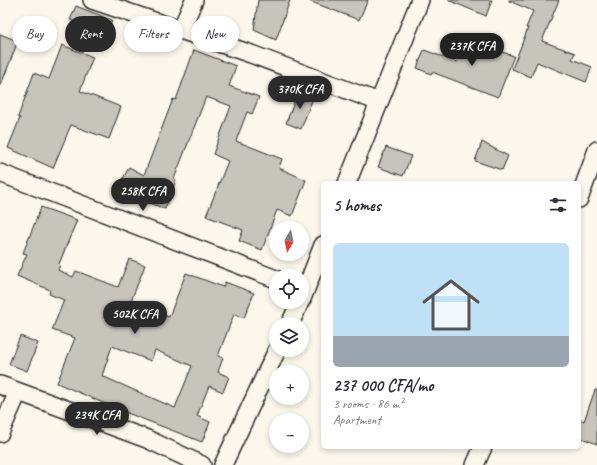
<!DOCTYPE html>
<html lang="en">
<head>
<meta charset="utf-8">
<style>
  body { margin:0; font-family:Caveat,sans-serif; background:#f7f7f7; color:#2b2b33; height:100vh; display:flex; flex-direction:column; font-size:15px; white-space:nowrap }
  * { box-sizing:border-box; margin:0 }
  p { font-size:13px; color:#7c7c81 }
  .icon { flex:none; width:22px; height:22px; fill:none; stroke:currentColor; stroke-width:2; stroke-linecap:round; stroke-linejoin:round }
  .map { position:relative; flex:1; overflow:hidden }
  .sheet { position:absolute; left:321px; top:181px; width:260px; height:268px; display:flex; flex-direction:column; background:#fff; border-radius:6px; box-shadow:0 2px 6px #0003 }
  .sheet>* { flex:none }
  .hud { position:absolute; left:12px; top:16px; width:249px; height:36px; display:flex; gap:8px }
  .needle { width:26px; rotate:189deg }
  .buttons { position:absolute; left:269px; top:221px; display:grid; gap:8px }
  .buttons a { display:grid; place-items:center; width:40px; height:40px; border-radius:50%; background:#fff; box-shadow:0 2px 6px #0003; font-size:20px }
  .price { position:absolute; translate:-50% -34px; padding:0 9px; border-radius:14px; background:#2b2b2b; color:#fff; font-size:13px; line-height:26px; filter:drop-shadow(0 1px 2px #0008) }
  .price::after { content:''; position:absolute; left:50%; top:24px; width:12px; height:9px; margin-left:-6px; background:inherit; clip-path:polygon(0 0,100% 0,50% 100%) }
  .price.on { background:#222; color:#fff }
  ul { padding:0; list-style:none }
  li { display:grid; align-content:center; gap:8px; height:212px; padding:0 12px }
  li span { display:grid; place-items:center; height:124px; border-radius:6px; color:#555 }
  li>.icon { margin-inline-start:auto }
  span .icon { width:72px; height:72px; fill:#fffc; stroke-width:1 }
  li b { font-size:17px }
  h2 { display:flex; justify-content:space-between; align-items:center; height:48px; padding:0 12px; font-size:17px }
  .tag { padding:0 14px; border-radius:18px; background:#fff; box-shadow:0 2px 6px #0003; font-size:14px; line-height:36px }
  .tag.on { background:#2b2b2b; color:#fff }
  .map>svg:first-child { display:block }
  .building { fill:#c7c4bc; stroke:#2b2b2b; fill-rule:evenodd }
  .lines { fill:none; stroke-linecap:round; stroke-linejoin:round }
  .minor-casing { stroke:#2b2b2b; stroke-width:20 }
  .minor { stroke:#fbf7ec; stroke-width:17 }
</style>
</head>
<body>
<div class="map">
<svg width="597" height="465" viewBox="0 0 597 465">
  <rect width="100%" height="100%" fill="#fbf7ec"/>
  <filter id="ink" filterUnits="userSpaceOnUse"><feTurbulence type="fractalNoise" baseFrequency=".025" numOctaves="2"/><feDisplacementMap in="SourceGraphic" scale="8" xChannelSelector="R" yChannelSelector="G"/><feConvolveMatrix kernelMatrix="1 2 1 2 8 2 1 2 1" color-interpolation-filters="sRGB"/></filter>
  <g filter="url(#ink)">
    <!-- building -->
    <g class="building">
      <polygon points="258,0 290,0 276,40 254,30"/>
      <polygon points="309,0 368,0 359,20 309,1"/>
      <polygon points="448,0 492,0 486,16"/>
      <polygon points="509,0 559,0 542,41 575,53 572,59 592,67 586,82 537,62 531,77 512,69 528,28 526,28 533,11 509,1"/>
      <polygon points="76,6 112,20 107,34 70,20"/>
      <polygon points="0,34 18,41 1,85 0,85"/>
      <polygon points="467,40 514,56 498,97 432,72 431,74 417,68 424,50 457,62"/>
      <polygon points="62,45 93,57 80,91 121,107 109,139 71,125 53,168 8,148 20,118 18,117 34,73 49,79"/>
      <polygon points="194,50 236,66 229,86 259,97 252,114 247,112 236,141 282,159 279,168 306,180 292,216 277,210 262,250 239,241 243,230 206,216 228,161 213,154 231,106 206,97 174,179 176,180 165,209 135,197 134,199 117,190 129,167 144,175 173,99 176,100"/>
      <polygon points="298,92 313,98 301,129 286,123"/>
      <polygon points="482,142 508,156 502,170 475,161"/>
      <polygon points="386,147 411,156 403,176 378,167"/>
      <path d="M41,207l36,13 -18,44 1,1 -2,5 15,7 3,-6 42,16 11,-28 16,6 -14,36 13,6v1l25,9 17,-44 37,14 2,-5 29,11 -10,25 -10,-4 -16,42 5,2 -5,14 11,5 -6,15 -14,-6 -12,30 13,6 -8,20 -85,-33 -60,-26 18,-45 -23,-8 12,-30 -15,-6 1,-4 -33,-14 10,-22 -4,-1zM112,346l39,15 4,-11 37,16 -17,42 -73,-32z"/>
      <polygon points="20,336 38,343 27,371 9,364"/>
      <polygon points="595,390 597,390 597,444 579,437 579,419 584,421"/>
    </g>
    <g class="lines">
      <defs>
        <g id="minor">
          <polyline points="92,0 251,54 379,102"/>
          <polyline points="181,30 194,0"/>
          <polyline points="0,173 276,279"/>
          <polyline points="347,183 420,0"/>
          <polyline points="579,199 597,150"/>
          <polyline points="302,299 323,245"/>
          <polyline points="290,324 300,302"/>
          <polyline points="0,385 147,439 202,465"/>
          <polyline points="0,433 18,392"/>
          <polyline points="223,465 277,350"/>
          <polyline points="475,465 483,447"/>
        </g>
      </defs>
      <!-- minor casing -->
      <use href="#minor" class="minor-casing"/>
      <!-- minor -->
      <use href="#minor" class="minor"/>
    </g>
  </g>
</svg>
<div class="buttons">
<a><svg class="needle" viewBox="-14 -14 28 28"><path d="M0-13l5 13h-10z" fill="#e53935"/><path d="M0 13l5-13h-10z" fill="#7c7c81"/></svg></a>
<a><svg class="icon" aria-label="locate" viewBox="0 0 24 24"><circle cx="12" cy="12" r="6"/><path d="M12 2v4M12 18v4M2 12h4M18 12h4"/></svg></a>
<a><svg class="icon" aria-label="layers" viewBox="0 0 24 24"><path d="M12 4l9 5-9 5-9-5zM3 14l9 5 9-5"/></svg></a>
<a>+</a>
<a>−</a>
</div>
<b class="price on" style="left:472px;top:67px">237K CFA</b>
<b class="price" style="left:300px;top:110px">370K CFA</b>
<b class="price" style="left:143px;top:212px">258K CFA</b>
<b class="price" style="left:135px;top:335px">502K CFA</b>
<b class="price" style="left:97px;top:436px">234K CFA</b>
<div class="hud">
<a class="tag">Buy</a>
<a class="tag on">Rent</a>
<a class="tag">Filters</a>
<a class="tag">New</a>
</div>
<section class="sheet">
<h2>5 homes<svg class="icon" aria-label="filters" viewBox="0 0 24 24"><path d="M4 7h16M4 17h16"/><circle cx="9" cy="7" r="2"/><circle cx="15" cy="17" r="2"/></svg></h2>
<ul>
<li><span style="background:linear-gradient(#bfe0f5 75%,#9aa5b1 0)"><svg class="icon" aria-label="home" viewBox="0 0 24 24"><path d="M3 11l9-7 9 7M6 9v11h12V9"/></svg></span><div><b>237 000 CFA/mo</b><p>3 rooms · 86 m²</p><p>Apartment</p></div></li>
</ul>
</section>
</div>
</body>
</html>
